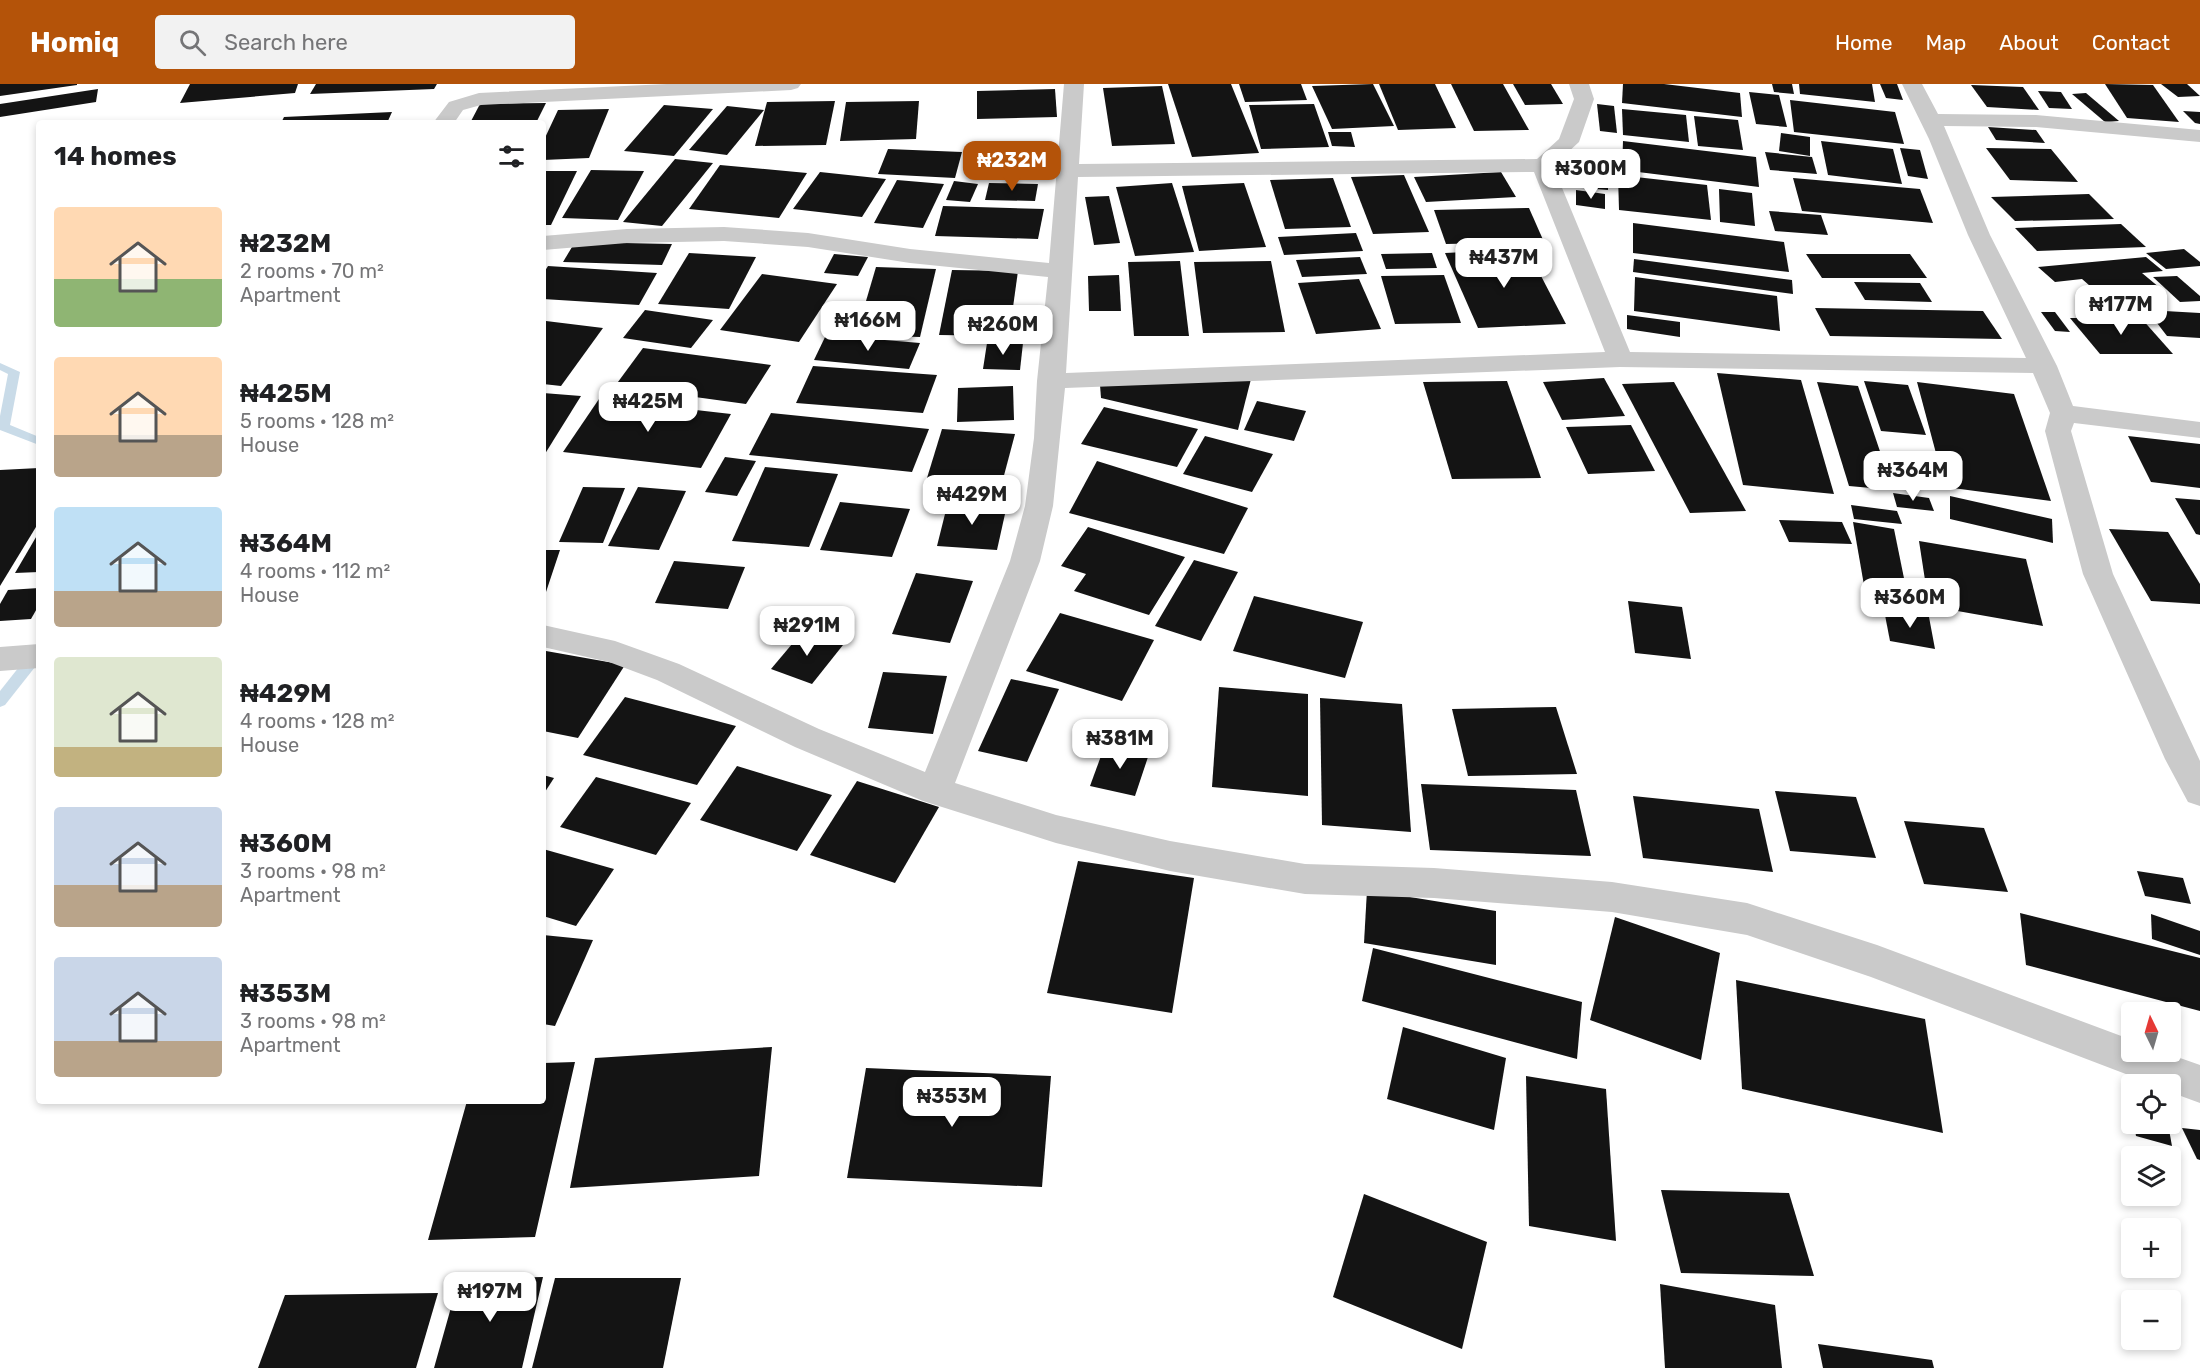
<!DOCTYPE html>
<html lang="en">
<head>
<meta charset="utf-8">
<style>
  body { margin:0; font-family:Rubik,sans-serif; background:#f2f2f2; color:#202124; height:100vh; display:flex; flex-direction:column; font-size:22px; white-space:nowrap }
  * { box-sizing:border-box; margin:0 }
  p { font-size:20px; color:#757577 }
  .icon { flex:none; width:33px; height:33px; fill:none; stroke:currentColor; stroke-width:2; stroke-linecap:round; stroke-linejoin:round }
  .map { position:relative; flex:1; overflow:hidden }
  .drawer { position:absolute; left:36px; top:36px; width:510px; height:984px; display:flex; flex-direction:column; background:#fff; border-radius:6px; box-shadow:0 3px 9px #0003 }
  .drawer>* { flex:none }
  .needle { width:39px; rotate:355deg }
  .tools { position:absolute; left:2121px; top:918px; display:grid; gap:12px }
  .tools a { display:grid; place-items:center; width:60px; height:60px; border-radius:6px; background:#fff; box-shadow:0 3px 9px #0003; font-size:30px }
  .price { position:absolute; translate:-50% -51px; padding:0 14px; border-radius:12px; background:#fff; color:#222; font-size:20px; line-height:39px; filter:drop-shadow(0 2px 3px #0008) }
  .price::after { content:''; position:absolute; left:50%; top:36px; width:18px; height:14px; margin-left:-9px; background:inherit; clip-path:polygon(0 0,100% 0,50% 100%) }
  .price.current { background:#b45309; color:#fff }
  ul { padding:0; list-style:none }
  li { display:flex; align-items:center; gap:18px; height:150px; padding:0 18px }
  li span { display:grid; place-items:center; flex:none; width:168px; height:120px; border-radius:6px; color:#555 }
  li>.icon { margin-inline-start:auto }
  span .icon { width:72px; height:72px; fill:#fffc; stroke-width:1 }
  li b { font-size:26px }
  h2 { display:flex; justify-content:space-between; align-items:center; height:72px; padding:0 18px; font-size:26px }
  header { display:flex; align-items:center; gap:36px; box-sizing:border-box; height:84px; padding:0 30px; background:#b45309; color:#fff }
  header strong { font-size:28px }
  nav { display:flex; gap:33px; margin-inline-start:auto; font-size:21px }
  .search { width:420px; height:54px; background:#f2f2f2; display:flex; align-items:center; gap:15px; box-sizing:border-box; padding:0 21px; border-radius:6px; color:#757577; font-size:22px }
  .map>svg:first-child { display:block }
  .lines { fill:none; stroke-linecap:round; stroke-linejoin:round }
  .stream { fill:#c9dbe8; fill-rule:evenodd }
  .building { fill:#141414 }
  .street { fill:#cacaca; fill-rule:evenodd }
</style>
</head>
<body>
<header>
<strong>Homiq</strong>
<div class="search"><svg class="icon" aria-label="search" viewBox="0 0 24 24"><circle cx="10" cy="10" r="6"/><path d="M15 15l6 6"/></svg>Search here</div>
<nav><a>Home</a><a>Map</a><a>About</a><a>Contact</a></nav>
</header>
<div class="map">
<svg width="2200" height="1284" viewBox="0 0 2200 1284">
  <rect width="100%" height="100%" fill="#fff"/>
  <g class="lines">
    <!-- stream -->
    <g class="stream">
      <polygon points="0,279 20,288 10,341 39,353 39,361 0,346 0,332 8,290 0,286"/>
      <polygon points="39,563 39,578 5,621 0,623 0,607 34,564"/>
    </g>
  </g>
  <!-- building -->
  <g class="building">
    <polygon points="0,0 77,0 77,1 0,12"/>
    <polygon points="190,0 298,0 295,9 180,19"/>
    <polygon points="316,0 437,0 434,5 310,10"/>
    <polygon points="1168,0 1231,0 1259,69 1192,73"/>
    <polygon points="1239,0 1301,0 1307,16 1245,18"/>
    <polygon points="1373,0 1394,42 1332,45 1312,2"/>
    <polygon points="1379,0 1435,0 1456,44 1398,46"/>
    <polygon points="1451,0 1503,0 1529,46 1474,47"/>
    <polygon points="1513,0 1551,0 1563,20 1525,21"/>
    <polygon points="1623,0 1664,0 1740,9 1742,33 1622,19"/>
    <polygon points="1772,0 1792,0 1794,10 1774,8"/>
    <polygon points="1799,0 1872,0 1875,18 1800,10"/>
    <polygon points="1880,0 1897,0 1903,16 1886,14"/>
    <polygon points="2105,0 2153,1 2179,38 2127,34"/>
    <polygon points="2161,0 2187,0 2200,12 2178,13"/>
    <polygon points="1971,1 2023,3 2039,26 1987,23"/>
    <polygon points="1162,2 1175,60 1112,62 1103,4"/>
    <polygon points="98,5 96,18 0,33 0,20"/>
    <polygon points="1055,5 1057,33 977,35 977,7"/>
    <polygon points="2038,7 2061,8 2072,25 2049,24"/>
    <polygon points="1749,8 1779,11 1787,43 1756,40"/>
    <polygon points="2086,9 2119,37 2105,38 2072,10"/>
    <polygon points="1790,16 1895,28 1904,60 1794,48"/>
    <polygon points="835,17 826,61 755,62 767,18"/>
    <polygon points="919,17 916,55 840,57 846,18"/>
    <polygon points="546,19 536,39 470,39 480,20"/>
    <polygon points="1314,20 1329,63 1261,65 1249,21"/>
    <polygon points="1597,20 1614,22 1617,49 1600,47"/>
    <polygon points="664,21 713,25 674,72 624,67"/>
    <polygon points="727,22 764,26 727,71 689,66"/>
    <polygon points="609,25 589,74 543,76 543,58 558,26"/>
    <polygon points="1622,25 1686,31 1689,58 1623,51"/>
    <polygon points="2183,27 2200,28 2200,40 2195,39"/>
    <polygon points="392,28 387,39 281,39 284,33"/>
    <polygon points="1694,32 1738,36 1743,66 1698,62"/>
    <polygon points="1988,43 2036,46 2045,59 1996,56"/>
    <polygon points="1328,48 1351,48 1355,63 1332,62"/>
    <polygon points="1781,49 1810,53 1810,72 1779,67"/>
    <polygon points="1623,57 1756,73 1759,103 1622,86"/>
    <polygon points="1821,57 1893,65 1902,100 1828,91"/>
    <polygon points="1900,64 1920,66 1928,95 1908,92"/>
    <polygon points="1986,64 2051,65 2078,98 2010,96"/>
    <polygon points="888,65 962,68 955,94 878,90"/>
    <polygon points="1765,68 1812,73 1817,90 1770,86"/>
    <polygon points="675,75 713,79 662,142 623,138"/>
    <polygon points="720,81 807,89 779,134 689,125"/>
    <polygon points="591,86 644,87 618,136 562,134"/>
    <polygon points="543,87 577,87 551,141 543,141"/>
    <polygon points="1585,87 1608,90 1608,106 1584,104"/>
    <polygon points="820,88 886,95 862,133 793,125"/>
    <polygon points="1501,88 1516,113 1426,118 1414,93"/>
    <polygon points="1404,91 1429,148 1373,150 1351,93"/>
    <polygon points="1618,91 1707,101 1711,136 1619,126"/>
    <polygon points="1333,94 1351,143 1285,145 1270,96"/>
    <polygon points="1793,94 1920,105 1933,139 1802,127"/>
    <polygon points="897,96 944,100 923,144 874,139"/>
    <polygon points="954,97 978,100 970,118 946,116"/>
    <polygon points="989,99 1038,100 1035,117 985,116"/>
    <polygon points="1172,99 1194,168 1135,172 1116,103"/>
    <polygon points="1244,99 1266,163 1199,167 1182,102"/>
    <polygon points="1719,105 1752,109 1755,142 1720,138"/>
    <polygon points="1576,106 1605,110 1605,125 1576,121"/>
    <polygon points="2089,110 2114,135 2015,137 1991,113"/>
    <polygon points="1109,112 1120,159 1094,161 1085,113"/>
    <polygon points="943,122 1044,125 1038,155 935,152"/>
    <polygon points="1529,124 1544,158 1446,160 1434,126"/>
    <polygon points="1769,127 1821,131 1828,151 1775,147"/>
    <polygon points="1633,139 1784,158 1789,188 1633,169"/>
    <polygon points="2121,140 2146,163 2037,167 2015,144"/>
    <polygon points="1356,149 1363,167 1284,171 1278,153"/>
    <polygon points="575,158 672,160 662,181 563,178"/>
    <polygon points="1527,165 1566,240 1478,244 1445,169"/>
    <polygon points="2184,165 2200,178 2200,182 2166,185 2146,169"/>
    <polygon points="689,169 756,173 729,225 658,220"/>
    <polygon points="1432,169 1437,184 1386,185 1381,170"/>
    <polygon points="834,170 868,173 858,192 824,189"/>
    <polygon points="1806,170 1910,170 1927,194 1822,194"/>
    <polygon points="1360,173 1367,190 1302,193 1296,176"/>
    <polygon points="2146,173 2163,187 2142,189 2166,209 2105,215 2082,195 2055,198 2038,183"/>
    <polygon points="1634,175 1792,196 1793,210 1633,188"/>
    <polygon points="1180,177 1189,252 1134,252 1128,178"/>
    <polygon points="1271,177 1285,248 1203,249 1194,178"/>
    <polygon points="548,182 657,189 639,221 543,215 543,190"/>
    <polygon points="876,183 936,185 920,253 856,251"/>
    <polygon points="952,186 1018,187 1009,252 939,251"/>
    <polygon points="762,190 837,200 799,258 720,246"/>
    <polygon points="1119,191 1121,227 1089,227 1088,192"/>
    <polygon points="1444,191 1461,239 1395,240 1381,192"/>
    <polygon points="2177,192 2200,212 2200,217 2180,218 2153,193"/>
    <polygon points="1635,193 1777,212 1780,247 1634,227"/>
    <polygon points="1359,195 1381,245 1316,250 1298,199"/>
    <polygon points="1854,198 1920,199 1932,218 1865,216"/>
    <polygon points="1815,224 1983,227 2002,255 1830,252"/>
    <polygon points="645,226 713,236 691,264 623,254"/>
    <polygon points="2147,226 2200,229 2200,254 2167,252"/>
    <polygon points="2041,228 2055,228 2070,248 2055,247"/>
    <polygon points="1627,231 1680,238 1680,253 1627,245"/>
    <polygon points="2070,234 2141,234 2173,270 2100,270"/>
    <polygon points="546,237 603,244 561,302 543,300 543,241"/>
    <polygon points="826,251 920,259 909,285 814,276"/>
    <polygon points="987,259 1023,259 1020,286 983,285"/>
    <polygon points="643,264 771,281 746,320 615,302"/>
    <polygon points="813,282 937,291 923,329 796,319"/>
    <polygon points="1717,289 1801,296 1834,410 1743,401"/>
    <polygon points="1604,294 1625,332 1562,336 1543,298"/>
    <polygon points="1251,295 1238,346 1101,314 1100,301"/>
    <polygon points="1507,297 1541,394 1452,395 1423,298"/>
    <polygon points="1864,297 1908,301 1926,351 1881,347"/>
    <polygon points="1674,298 1746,427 1690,429 1622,300"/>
    <polygon points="1817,298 1858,302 1893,406 1849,402"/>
    <polygon points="1917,298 2014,310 2051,417 1945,403"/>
    <polygon points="1013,302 1014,336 957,338 958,304"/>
    <polygon points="543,309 581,312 543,373"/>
    <polygon points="599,315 731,330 701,384 563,368"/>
    <polygon points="1257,317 1306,327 1294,357 1244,346"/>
    <polygon points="1104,323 1198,345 1177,383 1081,360"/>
    <polygon points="771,329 929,345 912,388 749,371"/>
    <polygon points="1631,341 1655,387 1588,390 1566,343"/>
    <polygon points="942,345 1015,350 1002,399 927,394"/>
    <polygon points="1205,352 1273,370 1252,408 1183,390"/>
    <polygon points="2128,352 2200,360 2200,404 2151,398"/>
    <polygon points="725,373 756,377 737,412 705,408"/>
    <polygon points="1097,377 1248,424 1224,470 1069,429"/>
    <polygon points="765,383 838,390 809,463 732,457"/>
    <polygon points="39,384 39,438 0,502 0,386"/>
    <polygon points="583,403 625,404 603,459 559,458"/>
    <polygon points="638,403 686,407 659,466 608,462"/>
    <polygon points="1893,409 1929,414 1934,427 1897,423"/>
    <polygon points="1950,412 2052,435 2053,459 1950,435"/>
    <polygon points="2175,414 2200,416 2200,451 2196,450"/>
    <polygon points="840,418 910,425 892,473 820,466"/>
    <polygon points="948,418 1007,421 997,466 937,462"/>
    <polygon points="1851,421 1897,427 1902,440 1854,435"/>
    <polygon points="1779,436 1842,438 1852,460 1789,458"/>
    <polygon points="1853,438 1894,445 1908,514 1865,507"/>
    <polygon points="1088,443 1185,473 1149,531 1074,507 1086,490 1061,482"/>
    <polygon points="2109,445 2168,448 2200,500 2200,520 2151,517"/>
    <polygon points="39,448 39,488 15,489"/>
    <polygon points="1919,457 2026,475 2043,542 1929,522"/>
    <polygon points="543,466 560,466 543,517"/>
    <polygon points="1194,476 1238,488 1201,557 1155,542"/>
    <polygon points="674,477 745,483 728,525 655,519"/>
    <polygon points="916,489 973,497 950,559 892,550"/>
    <polygon points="39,504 39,521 31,535 0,537 0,520 8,506"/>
    <polygon points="1254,512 1363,538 1345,594 1233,567"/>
    <polygon points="1628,517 1682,523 1691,575 1635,569"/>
    <polygon points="1884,526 1929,533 1935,565 1890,557"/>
    <polygon points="1060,529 1154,556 1122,617 1026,587"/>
    <polygon points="803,547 843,561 812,600 771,585"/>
    <polygon points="546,567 625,581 578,654 543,647 543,571"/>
    <polygon points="883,588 947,592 933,650 868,644"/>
    <polygon points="1011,595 1059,605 1027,678 978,667"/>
    <polygon points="1219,603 1308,610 1308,712 1212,703"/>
    <polygon points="625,613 736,642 697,701 583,671"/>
    <polygon points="1320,614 1402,620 1411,748 1322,741"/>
    <polygon points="1556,623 1577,690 1468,692 1452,625"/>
    <polygon points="1105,661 1149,670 1135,712 1090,702"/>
    <polygon points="737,682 832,711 797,767 700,736"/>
    <polygon points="543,691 554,694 543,711"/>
    <polygon points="596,693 691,719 656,771 560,743"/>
    <polygon points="857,697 939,723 895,799 810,771"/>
    <polygon points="1421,700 1576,706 1591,772 1430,766"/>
    <polygon points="1775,707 1856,713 1876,774 1790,767"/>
    <polygon points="1633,712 1759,725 1773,788 1643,774"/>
    <polygon points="1904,737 1984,744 2008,808 1924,800"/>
    <polygon points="543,765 614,785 576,842 543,832"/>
    <polygon points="1078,777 1194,794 1172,929 1047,909"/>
    <polygon points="2137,787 2183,794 2191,820 2145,812"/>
    <polygon points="1367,806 1496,827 1496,881 1364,859"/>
    <polygon points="2020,829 2200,874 2200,927 2026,881"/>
    <polygon points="2151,830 2200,847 2200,871 2152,855"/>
    <polygon points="1615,833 1720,869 1701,976 1590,936"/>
    <polygon points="543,851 593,856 555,942 543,940"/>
    <polygon points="1373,864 1582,918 1577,975 1362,917"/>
    <polygon points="1736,896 1925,935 1943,1049 1742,1005"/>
    <polygon points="1403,943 1506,974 1494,1046 1387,1015"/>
    <polygon points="772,963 759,1092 570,1104 595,974"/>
    <polygon points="575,978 535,1153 428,1156 467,1017 543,1017 543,979"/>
    <polygon points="866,984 1051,992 1042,1103 847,1094"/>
    <polygon points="1526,992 1606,1005 1616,1157 1529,1142"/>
    <polygon points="2134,1040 2168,1040 2172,1062 2136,1052"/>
    <polygon points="2182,1044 2200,1046 2200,1076 2197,1075"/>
    <polygon points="1661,1106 1789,1109 1814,1192 1681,1189"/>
    <polygon points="1364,1110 1487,1158 1462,1265 1333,1213"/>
    <polygon points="543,1193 522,1284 434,1284 459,1195"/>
    <polygon points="555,1194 681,1194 663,1284 532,1284"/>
    <polygon points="1660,1200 1775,1221 1782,1284 1665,1284"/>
    <polygon points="438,1209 416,1284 258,1284 285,1211"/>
    <polygon points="1818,1260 1932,1276 1934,1284 1823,1284"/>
  </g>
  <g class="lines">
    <!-- street -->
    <g class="street">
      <polygon points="667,0 801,0 798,4 791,6 481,21 463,26 454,39 433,39 449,18 479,9"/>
      <path d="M1064,0h20l-5,80 458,-5 22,-20 15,-40 -5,-15h20l5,15 -15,43 -26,24 77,186 396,6 -58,-123 -39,-96 -27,-55h20l16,30 98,1 164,15v12l-164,-15 -92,-1 46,109 67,131 16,40 127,16v16l-126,-15 -3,8 42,143 87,187v45l-12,-4 -23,-43 -82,-185 -38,-143 5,-18 -17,-40 -413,-6 -555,21 -12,118 -13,55 -85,222 101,32 114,26 135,23 129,4 178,14 135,21 130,42 255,95v12h31l37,13v38l-30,-11v-8h-18l-281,-107 -124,-42 -135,-23 -178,-14 -129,-4 -135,-23 -114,-28 -133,-42 -128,-54 -138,-67 -48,-18 -66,-15v-22l72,16 64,23 140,65 106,43 85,-211 15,-55 9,-68 3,-57 11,-104 -138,-14 -102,-16 -84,-6 -97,2 -84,7v-14l84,-7 97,-2 84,6 102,16 139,14zM1534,88l71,180 -539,21 12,-196z"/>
      <polygon points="39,560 39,584 0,587 0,563"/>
    </g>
  </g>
</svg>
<div class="tools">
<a><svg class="needle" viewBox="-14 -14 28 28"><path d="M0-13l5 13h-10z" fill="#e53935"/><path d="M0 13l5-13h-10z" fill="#757577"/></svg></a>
<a><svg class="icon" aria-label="locate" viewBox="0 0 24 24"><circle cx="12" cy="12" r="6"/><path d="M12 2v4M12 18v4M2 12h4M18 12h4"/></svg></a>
<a><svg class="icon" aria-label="layers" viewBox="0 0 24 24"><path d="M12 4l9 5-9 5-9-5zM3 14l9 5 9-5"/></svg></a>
<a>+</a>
<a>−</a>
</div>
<b class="price current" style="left:1012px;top:108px">₦232M</b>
<b class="price" style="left:1591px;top:116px">₦300M</b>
<b class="price" style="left:1504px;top:205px">₦437M</b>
<b class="price" style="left:2121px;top:252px">₦177M</b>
<b class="price" style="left:868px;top:268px">₦166M</b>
<b class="price" style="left:1003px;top:272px">₦260M</b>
<b class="price" style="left:648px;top:349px">₦425M</b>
<b class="price" style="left:1913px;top:418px">₦364M</b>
<b class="price" style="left:972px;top:442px">₦429M</b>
<b class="price" style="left:1910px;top:545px">₦360M</b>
<b class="price" style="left:807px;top:573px">₦291M</b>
<b class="price" style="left:1120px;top:686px">₦381M</b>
<b class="price" style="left:952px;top:1044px">₦353M</b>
<b class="price" style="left:490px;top:1239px">₦197M</b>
<section class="drawer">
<h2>14 homes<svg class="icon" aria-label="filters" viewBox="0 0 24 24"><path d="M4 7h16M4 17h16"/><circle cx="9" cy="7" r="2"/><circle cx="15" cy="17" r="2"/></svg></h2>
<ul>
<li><span style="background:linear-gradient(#ffd9b3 60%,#8fb573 0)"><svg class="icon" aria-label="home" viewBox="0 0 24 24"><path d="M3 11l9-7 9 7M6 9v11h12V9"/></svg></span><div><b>₦232M</b><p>2 rooms · 70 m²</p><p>Apartment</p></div></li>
<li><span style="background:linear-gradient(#ffd9b3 65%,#b9a48a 0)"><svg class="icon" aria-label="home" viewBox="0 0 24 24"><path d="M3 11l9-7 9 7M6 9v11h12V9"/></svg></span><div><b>₦425M</b><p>5 rooms · 128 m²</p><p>House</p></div></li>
<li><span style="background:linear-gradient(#bfe0f5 70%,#b9a48a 0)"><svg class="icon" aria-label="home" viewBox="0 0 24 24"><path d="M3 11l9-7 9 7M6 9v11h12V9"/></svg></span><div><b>₦364M</b><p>4 rooms · 112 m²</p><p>House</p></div></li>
<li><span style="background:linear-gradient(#dfe7d0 75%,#c2b280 0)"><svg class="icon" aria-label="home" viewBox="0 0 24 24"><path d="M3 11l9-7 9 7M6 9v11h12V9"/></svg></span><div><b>₦429M</b><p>4 rooms · 128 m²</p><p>House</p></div></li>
<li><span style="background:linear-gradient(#c9d6e8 65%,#b9a48a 0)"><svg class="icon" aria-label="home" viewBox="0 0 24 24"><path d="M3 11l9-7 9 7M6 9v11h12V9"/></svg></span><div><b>₦360M</b><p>3 rooms · 98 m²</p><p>Apartment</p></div></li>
<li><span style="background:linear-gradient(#c9d6e8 70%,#b9a48a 0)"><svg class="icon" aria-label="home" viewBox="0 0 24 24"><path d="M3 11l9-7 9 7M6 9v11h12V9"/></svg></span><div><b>₦353M</b><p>3 rooms · 98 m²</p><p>Apartment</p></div></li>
</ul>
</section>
</div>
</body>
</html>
